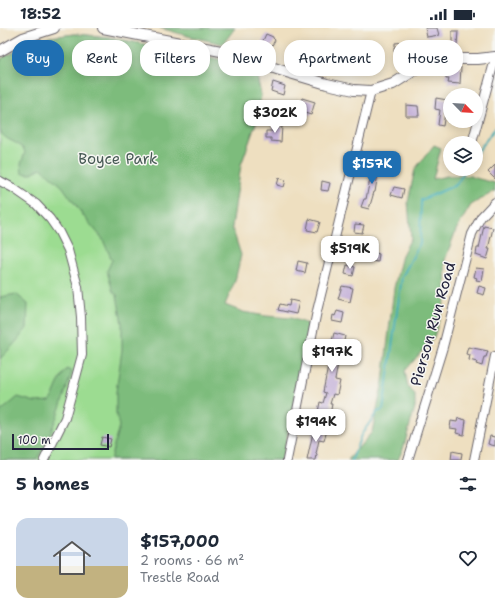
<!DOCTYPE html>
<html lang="en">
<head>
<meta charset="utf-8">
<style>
  body { margin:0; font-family:"Shantell Sans",sans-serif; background:#f6f6f7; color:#1f2937; height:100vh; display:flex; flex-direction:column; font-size:15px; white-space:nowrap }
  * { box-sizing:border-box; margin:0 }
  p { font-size:13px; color:#747a83 }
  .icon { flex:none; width:22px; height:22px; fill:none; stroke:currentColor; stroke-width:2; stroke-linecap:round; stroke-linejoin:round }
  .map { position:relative; height:432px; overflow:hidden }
  .side { display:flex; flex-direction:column; background:#fff; flex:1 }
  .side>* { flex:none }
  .hud { position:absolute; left:12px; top:12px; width:471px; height:36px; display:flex; gap:8px }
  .needle { width:26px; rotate:115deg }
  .buttons { position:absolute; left:443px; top:60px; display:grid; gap:8px }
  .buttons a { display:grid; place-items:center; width:40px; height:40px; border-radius:50%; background:#fff; box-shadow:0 2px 10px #0003; font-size:20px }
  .scale { position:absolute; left:12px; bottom:10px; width:97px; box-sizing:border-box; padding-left:4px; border:2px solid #22223b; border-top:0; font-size:11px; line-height:14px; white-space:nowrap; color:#22223b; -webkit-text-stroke:3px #f6f6f2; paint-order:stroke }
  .price { position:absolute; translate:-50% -34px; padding:0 9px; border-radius:8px; background:#fff; color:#222; font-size:13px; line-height:26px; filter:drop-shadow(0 1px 2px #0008) }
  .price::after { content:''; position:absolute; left:50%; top:24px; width:12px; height:9px; margin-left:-6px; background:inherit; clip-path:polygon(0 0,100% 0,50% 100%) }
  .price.active { background:#1f6fb2; color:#fff }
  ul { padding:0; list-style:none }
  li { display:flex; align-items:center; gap:12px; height:100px; padding:0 16px }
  li span { display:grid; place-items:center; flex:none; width:112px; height:80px; border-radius:12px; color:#555 }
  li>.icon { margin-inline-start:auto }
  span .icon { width:48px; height:48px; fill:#fffc; stroke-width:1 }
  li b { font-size:17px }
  h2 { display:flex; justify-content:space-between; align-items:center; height:48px; padding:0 16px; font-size:17px }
  .chip { padding:0 14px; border-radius:16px; background:#fff; box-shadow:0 2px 10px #0003; font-size:14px; line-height:36px }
  .chip.active { background:#1f6fb2; color:#fff }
  .status { display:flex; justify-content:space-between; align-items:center; height:28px; padding:0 20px; background:#fff; direction:ltr }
  .status svg { height:11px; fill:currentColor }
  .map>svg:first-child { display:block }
  .green { fill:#9cdc91; stroke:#5f7f66 }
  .forest { fill:#7dbc7b; stroke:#506f5b }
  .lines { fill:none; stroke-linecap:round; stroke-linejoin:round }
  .stream { stroke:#3aabb6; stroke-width:2 }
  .building { fill:#c2aed7 }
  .minor-casing { stroke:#69646a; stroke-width:10 }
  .major-casing { stroke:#69646a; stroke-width:12 }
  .minor { stroke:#fff; stroke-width:8 }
  .major { stroke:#fff; stroke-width:10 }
  .labels { text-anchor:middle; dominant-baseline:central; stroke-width:3; stroke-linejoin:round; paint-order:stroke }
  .park-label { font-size:15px; fill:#475a55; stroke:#f6f6f2 }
  .street-label { font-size:15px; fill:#22223b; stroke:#f6f6f2 }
</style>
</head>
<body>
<div class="status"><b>18:52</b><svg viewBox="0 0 49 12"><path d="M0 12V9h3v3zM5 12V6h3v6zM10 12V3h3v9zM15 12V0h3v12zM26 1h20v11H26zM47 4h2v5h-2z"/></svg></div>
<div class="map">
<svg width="495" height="432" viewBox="0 0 495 432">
  <rect width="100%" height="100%" fill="#f6f6f2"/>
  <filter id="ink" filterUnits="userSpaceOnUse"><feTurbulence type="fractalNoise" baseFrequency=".025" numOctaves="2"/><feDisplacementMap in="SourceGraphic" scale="8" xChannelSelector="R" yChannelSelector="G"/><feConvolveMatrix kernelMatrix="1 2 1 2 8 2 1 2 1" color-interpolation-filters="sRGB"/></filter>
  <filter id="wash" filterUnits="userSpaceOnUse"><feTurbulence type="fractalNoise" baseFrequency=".012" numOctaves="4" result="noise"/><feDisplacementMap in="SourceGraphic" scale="16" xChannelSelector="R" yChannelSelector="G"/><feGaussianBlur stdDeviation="0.9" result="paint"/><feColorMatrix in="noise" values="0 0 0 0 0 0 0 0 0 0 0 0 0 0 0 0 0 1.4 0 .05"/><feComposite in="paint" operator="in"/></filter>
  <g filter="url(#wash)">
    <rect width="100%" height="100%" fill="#eedfc0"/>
    <!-- green -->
    <polygon class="green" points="75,6 108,9 218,31 256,44 261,67 258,89 184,296 279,432 0,432 0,31 27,18 50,9"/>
    <!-- forest -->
    <g class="forest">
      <polygon points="160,0 235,0 223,16 188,8"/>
      <path d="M75,6l33,3 110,22 38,13 5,23 -3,22 -17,48 -9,62 9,28 -6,26 -10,24 18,7 23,4 25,2 17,6 -3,25 -21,102 -3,9h-171l9,-34 -3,-12v-22l6,-42v-26l-5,-29 -4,-3 -6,-21 5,-11 -10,-22 -17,-20 -23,-32 -21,-18 -11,6 -8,-1 -1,-9 4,-12c-1,-2 -2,-4 -4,-5 -7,-7 -18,-7 -21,-17v-67l2,-5 25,-12 23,-9z"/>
      <polygon points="434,117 441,120 433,151 447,148 470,148 479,151 495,155 495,163 471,177 456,202 445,232 446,269 434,309 405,343 408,359 415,366 415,379 404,418 398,432 348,432 372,404 383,353 394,260 402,227 411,210 408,174 415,141"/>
      <polygon points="16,266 28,276 27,300 16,314 0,331 0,269"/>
      <path d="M67,341l5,3c-10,30 -19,61 -36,88h-36v-48l18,-15 17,5 15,-1c6,-10 9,-24 17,-32z"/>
    </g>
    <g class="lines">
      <!-- stream -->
      <g class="stream">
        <polyline points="476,126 495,100"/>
        <polyline points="352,432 361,407 377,384 383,382 402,249 420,215 421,172 456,157 466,141"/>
      </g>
    </g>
    <g id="blocks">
      <!-- building -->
      <g class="building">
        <polygon points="425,0 437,0 439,7 427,9"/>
        <polygon points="452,3 458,3 457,17 452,16"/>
        <polygon points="266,6 273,9 273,10 275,12 269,23 260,19"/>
        <polygon points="406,14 408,24 397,26 396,24 394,24 394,19 395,19 395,15"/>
        <polygon points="450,38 461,39 460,56 448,55 449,51 446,51 446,44 449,44"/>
        <polygon points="273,54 285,58 283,67 271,63"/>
        <polygon points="302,70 315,74 311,87 298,83"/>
        <polygon points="436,70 447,72 443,98 438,97 440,82 435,81"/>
        <polygon points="406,77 418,78 419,88 406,88"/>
        <polygon points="273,98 282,98 281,114 271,113 271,110 266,110 266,103 273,103"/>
        <polygon points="374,132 380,133 375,164 374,164 369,181 361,179 364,171 366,171"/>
        <polygon points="495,137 495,151 488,144"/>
        <polygon points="279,150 286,152 284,159 277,157"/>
        <polygon points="322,153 330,155 328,163 321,162"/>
        <polygon points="394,159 404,161 402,170 391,167"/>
        <polygon points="309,191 320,194 317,204 307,202"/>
        <polygon points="355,196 364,197 362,205 354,204"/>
        <polygon points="484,198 493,200 488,221 490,221 487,231 476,227 477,220 479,220"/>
        <polygon points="351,214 363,216 362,225 350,223"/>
        <polygon points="369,223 379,226 378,234 367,232"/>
        <polygon points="298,233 307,235 305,245 296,243"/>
        <polygon points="347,237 355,239 353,248 345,246"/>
        <polygon points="476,240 484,241 482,253 476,252 477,250 474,249"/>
        <polygon points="342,258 353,260 350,274 338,271"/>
        <polygon points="479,258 486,260 484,267 477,265"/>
        <polygon points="290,272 299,274 296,286 278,282 280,276 289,278"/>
        <polygon points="337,283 344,285 342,295 332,293 333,287 335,288"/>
        <polygon points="334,305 345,308 343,318 346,318 344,326 340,325 335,352 340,353 337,367 333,366 330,376 332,376 330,387 318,384 320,374 323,375 326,365 323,364 331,323 326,322 329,313 332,313"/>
        <polygon points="468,319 488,323 486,329 484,329 482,338 476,336 477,334 469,332 470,327 466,326"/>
        <polygon points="458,390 466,392 464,407 456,405 457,401 450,400 451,393 457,394"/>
        <polygon points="314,400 327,402 324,413 319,412 316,426 317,427 316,432 307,432"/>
        <polygon points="490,408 495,409 495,418 488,416"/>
        <polygon points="102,409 111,411 109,419 100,417"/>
        <polygon points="452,423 462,425 461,432 451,432"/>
      </g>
    </g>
  </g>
  <g filter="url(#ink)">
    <use href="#blocks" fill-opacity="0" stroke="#69646a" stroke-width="1"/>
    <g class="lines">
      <defs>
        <g id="minor">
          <polyline points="472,115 495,31"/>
          <polyline points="0,153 13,160 36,176 50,191 59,204 68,222 78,259 81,289 82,327 65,390 44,432"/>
          <polyline points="287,432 317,283 371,63"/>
          <polyline points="408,432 443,319 472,206 481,189 495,174"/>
          <polyline points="474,432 495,328"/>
        </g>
        <g id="major">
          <polyline points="103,0 226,24 280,42 327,56 354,62 371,63 393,56 423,37 436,32 448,31 478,31 495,29"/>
          <polyline points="0,23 23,10 54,0"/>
        </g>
      </defs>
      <!-- minor casing -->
      <use href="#minor" class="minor-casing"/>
      <!-- major casing -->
      <use href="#major" class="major-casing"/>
      <!-- minor -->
      <use href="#minor" class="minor"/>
      <!-- major -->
      <use href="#major" class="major"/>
    </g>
  </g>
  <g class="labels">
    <!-- park labels -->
    <g class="park-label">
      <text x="118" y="131">Boyce Park</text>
    </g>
    <!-- street labels -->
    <g class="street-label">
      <text transform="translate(433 296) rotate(-74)">Pierson Run Road</text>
    </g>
  </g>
</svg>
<div class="buttons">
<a><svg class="needle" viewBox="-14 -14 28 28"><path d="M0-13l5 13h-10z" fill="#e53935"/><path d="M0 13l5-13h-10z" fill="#747a83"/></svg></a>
<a><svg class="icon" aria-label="layers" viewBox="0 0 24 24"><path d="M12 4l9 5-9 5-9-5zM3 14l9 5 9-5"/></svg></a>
</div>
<div class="scale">100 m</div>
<b class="price" style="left:275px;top:106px">$302K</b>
<b class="price active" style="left:372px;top:157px">$157K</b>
<b class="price" style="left:350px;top:242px">$519K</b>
<b class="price" style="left:332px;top:345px">$197K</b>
<b class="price" style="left:316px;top:415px">$194K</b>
<div class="hud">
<a class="chip active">Buy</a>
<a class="chip">Rent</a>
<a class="chip">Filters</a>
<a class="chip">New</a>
<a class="chip">Apartment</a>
<a class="chip">House</a>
</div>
</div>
<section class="side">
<h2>5 homes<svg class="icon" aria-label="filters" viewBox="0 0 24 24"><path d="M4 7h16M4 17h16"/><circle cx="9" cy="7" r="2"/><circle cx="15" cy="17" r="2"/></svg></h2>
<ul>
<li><span style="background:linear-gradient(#c9d6e8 60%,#c2b280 0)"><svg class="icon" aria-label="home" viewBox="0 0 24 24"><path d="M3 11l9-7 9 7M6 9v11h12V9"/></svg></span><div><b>$157,000</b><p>2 rooms · 66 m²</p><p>Trestle Road</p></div><svg class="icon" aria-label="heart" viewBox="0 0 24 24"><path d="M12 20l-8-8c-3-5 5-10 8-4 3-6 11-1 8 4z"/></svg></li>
</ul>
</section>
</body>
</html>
